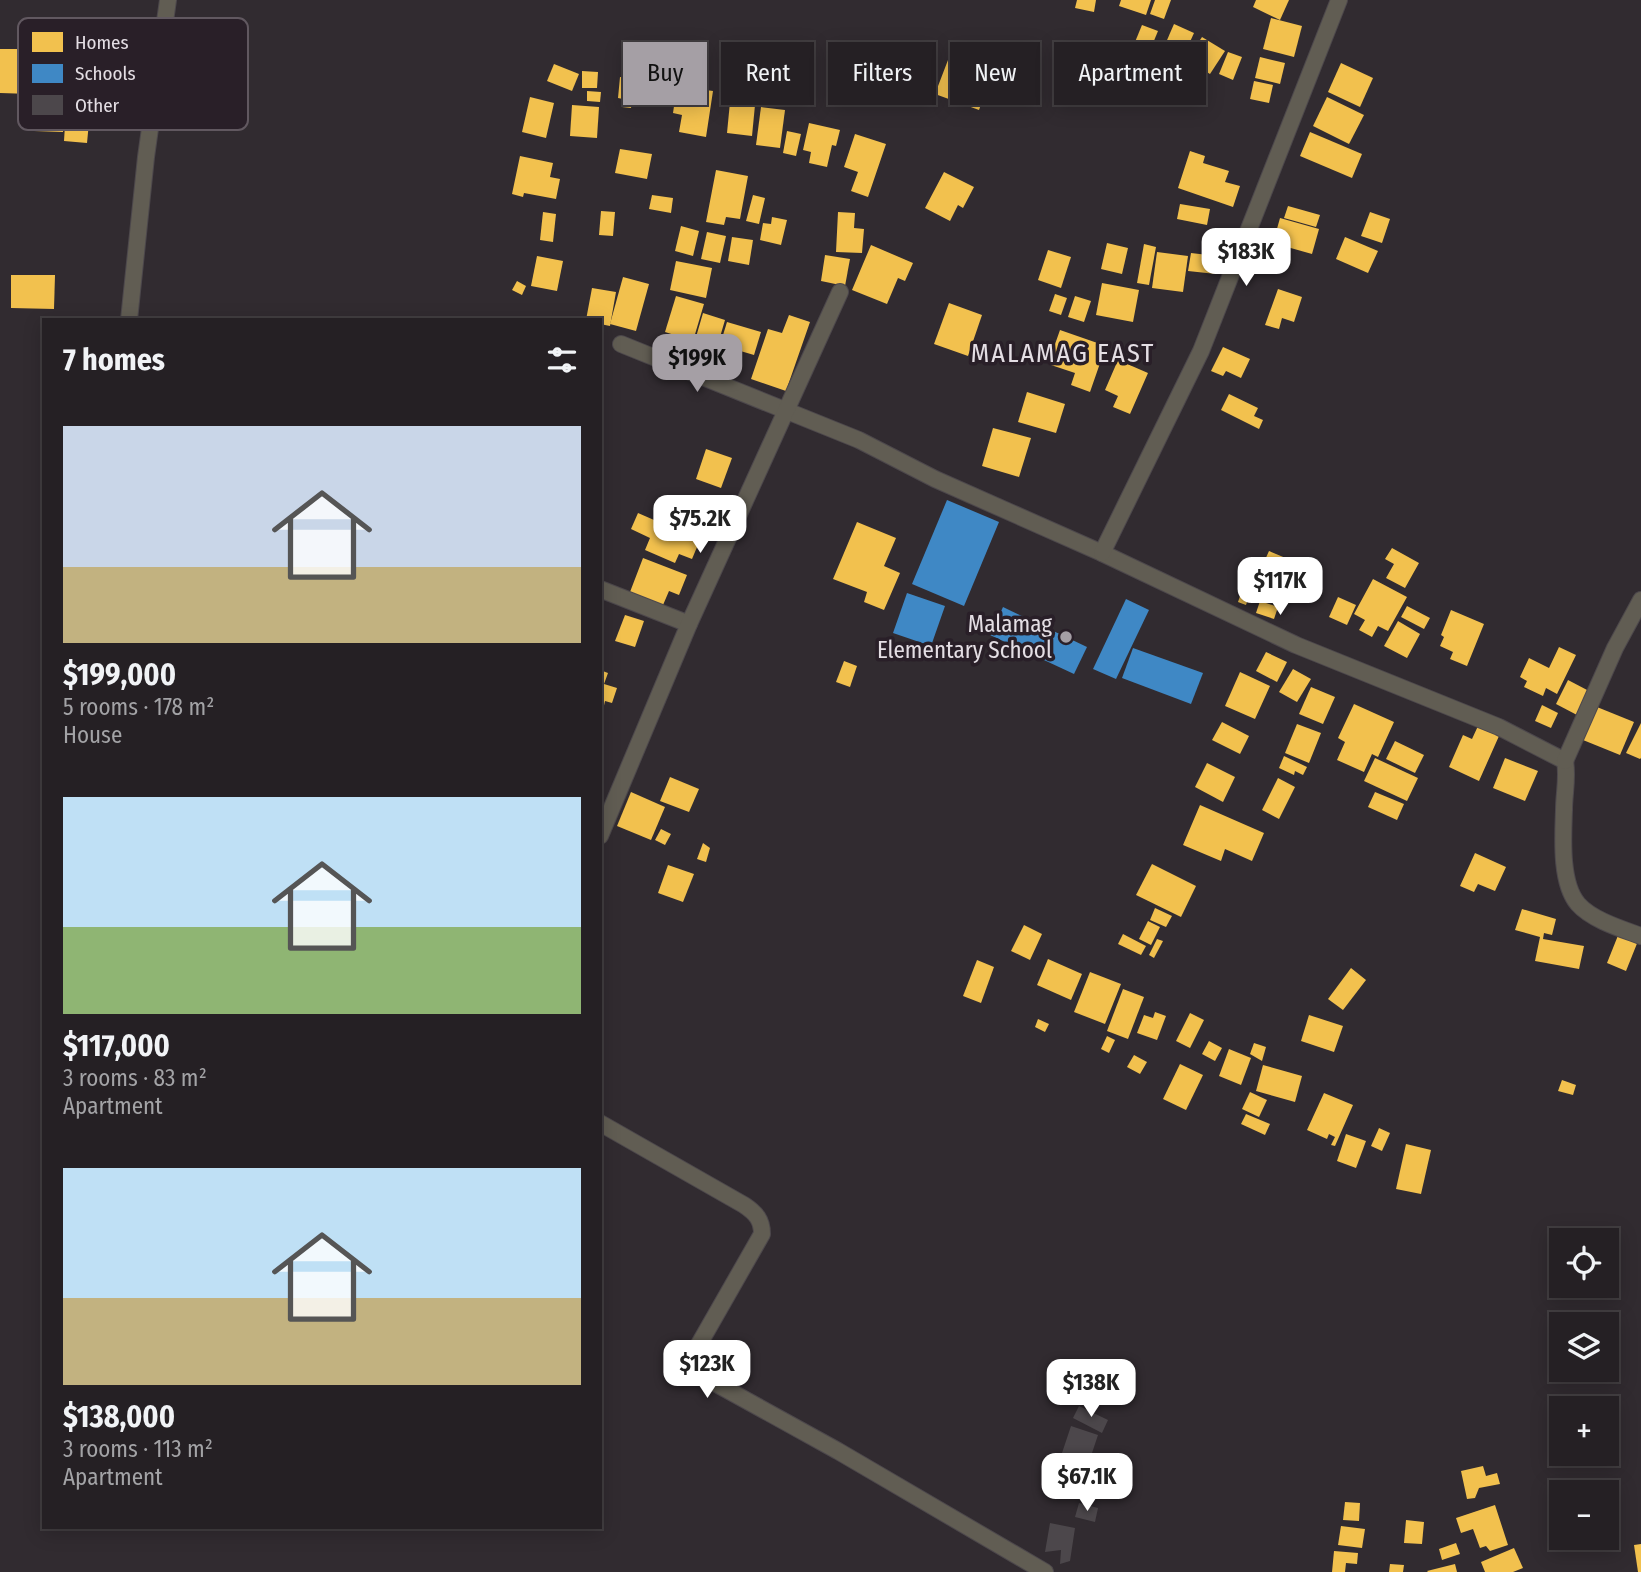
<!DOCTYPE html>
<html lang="en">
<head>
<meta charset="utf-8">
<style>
  body { margin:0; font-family:"Fira Sans Condensed",sans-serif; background:#2d282c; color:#f1f3f6; height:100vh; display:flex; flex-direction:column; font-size:26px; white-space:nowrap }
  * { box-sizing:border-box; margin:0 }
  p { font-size:23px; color:#a3a3a6 }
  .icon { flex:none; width:38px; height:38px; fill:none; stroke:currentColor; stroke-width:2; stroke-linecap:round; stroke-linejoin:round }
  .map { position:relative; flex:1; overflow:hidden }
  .details { position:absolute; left:42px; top:318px; width:560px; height:1211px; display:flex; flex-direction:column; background:#252024; border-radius:0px; box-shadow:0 4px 18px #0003,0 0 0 2px #423e41 }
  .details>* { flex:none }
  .banner { position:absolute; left:623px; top:42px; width:665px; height:63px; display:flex; gap:14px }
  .controls { position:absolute; left:1549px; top:1228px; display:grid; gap:14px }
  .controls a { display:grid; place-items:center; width:70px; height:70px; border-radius:0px; background:#252024; box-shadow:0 4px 18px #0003,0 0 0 2px #423e41; font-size:35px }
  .price { position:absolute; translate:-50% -60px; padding:0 16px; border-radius:14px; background:#fff; color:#222; font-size:23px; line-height:46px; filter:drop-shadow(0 2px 4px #0008) }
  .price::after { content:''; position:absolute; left:50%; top:42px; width:21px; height:16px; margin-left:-10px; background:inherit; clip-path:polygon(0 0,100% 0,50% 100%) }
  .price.on { background:#a59fa5; color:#111 }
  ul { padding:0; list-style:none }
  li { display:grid; align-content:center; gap:14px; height:371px; padding:0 21px }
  li span { display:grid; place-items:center; height:217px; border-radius:0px; color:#555 }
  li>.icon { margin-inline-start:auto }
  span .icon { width:126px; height:126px; fill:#fffc; stroke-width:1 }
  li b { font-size:30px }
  h2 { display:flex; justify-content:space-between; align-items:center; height:84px; padding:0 21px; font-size:30px }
  .tag { padding:0 24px; border-radius:0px; background:#252024; box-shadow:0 4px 18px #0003,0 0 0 2px #423e41; font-size:24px; line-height:63px }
  .tag.on { background:#a59fa5; color:#111 }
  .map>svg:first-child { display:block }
  .homes { fill:#f2c14e }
  .schools { fill:#3f88c5 }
  .building { fill:#4c474b }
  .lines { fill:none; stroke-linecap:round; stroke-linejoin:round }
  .street-casing { stroke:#4d484c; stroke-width:18 }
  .street { stroke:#615d53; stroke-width:16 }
  .poi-dot { fill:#a59fa5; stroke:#291f28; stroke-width:2.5 }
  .labels { text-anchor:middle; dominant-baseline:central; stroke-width:7; stroke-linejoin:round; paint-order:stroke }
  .poi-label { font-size:23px; fill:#e4dee4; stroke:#291f28; text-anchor:end }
  .quarter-label { font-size:26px; letter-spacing:2px; fill:#e4dee4; stroke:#291f28 }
  .key { fill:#291f28; stroke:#615860; stroke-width:2 }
  .key-label { font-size:19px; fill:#e4dee4 }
</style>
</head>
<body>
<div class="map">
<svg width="1641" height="1572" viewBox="0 0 1641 1572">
  <rect width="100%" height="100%" fill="#312b30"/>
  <!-- homes -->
  <g class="homes">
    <polygon points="1077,0 1096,0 1094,12 1075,8"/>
    <polygon points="1121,0 1151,0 1146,15 1119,6"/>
    <polygon points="1155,0 1171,0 1164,19 1150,14"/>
    <polygon points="1256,0 1289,0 1280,20 1253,7"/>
    <polygon points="1271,18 1302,26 1294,57 1263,49"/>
    <polygon points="1174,24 1194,33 1184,55 1164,47"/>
    <polygon points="1142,25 1158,31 1151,48 1135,42"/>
    <polygon points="1202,37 1225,51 1210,74 1187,60"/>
    <polygon points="0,49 31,49 31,94 0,93"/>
    <polygon points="1228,52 1242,57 1233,80 1219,74"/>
    <polygon points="1260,57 1285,63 1280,84 1255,78"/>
    <polygon points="948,60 963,65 961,71 989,82 979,110 935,94"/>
    <polygon points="1341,63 1373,78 1360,107 1328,92"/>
    <polygon points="554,64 579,74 572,91 547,81"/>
    <polygon points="582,71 598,72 597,88 582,88"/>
    <polygon points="620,77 647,80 645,103 632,101 631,108 622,107 623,99 618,98"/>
    <polygon points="1254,81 1273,85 1269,103 1250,99"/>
    <polygon points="677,86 713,91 706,137 679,132 682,115 673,113"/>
    <polygon points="587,91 601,92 600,102 587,101"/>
    <polygon points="530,97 554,103 546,138 522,132"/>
    <polygon points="1327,97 1364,115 1349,144 1313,126"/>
    <polygon points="730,102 755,105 752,136 727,133"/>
    <polygon points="572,105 599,107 597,138 570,136"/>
    <polygon points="761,107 785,110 780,148 756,145"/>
    <polygon points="35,109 64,110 63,132 34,131"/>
    <polygon points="66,109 90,111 87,143 64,141"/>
    <polygon points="809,123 840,130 836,146 832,145 827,167 809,163 811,152 803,150"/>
    <polygon points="787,131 801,134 796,156 783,153"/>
    <polygon points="1310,132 1362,154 1352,178 1300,156"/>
    <polygon points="855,134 886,144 868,197 851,191 858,172 844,167"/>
    <polygon points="620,149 652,154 647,179 615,173"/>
    <polygon points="1190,151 1205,156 1203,163 1229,171 1225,182 1240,186 1233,207 1178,188"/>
    <polygon points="520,156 553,163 550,177 560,179 556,199 524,193 523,197 512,194"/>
    <polygon points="716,170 748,176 740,219 726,217 724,225 706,222"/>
    <polygon points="944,172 974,187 963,208 958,205 950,221 925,208"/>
    <polygon points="652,195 673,198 671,213 649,209"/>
    <polygon points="753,195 765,198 759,224 746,221"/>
    <polygon points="1180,204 1210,209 1207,225 1177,219"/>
    <polygon points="1288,206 1320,215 1316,227 1284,218"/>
    <polygon points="601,211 615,212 613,236 599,235"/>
    <polygon points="543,212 556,214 553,242 540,240"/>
    <polygon points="838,212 855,213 854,228 864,229 862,253 836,252"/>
    <polygon points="1370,212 1390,219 1382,243 1361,236"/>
    <polygon points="772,217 787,220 781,245 760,240 763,223 771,224"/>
    <polygon points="1280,218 1319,229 1312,254 1273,243"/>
    <polygon points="681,226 699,231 693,256 675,251"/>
    <polygon points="707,232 726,236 720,263 701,259"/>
    <polygon points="732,237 753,240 749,265 728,261"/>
    <polygon points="1345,237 1378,251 1368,273 1336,259"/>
    <polygon points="1107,243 1128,248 1122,274 1101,269"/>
    <polygon points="1144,244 1156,247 1149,285 1137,283"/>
    <polygon points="871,245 913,263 905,281 898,278 887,304 852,290"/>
    <polygon points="1209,246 1219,247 1216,274 1188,271 1191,253 1208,255"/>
    <polygon points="1048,250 1071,257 1061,288 1038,280"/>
    <polygon points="1157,252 1188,256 1183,292 1152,288"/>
    <polygon points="825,255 850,259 845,286 821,281"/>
    <polygon points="537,256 563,261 557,291 531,286"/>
    <polygon points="676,261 712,268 706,298 670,290"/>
    <polygon points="11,275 55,275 54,309 11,308"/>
    <polygon points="623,277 649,284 636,331 610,324"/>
    <polygon points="517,281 526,286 522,295 512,290"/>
    <polygon points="1102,283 1139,290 1133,322 1096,315"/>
    <polygon points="592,288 616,292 610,326 600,324 600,320 586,320"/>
    <polygon points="1278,289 1302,297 1294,322 1282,318 1279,329 1265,325"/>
    <polygon points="1055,294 1067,298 1061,315 1049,311"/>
    <polygon points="676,296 704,304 693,341 665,332"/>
    <polygon points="1075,296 1091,301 1084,322 1068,317"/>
    <polygon points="949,303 982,315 968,356 934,344"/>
    <polygon points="703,313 725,320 715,354 706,352 709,341 696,337"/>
    <polygon points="789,315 810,322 786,391 751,379 768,329 782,333"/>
    <polygon points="727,322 761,332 754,355 720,345"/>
    <polygon points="1060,330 1106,346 1090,392 1071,385 1075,373 1048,364"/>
    <polygon points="1223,347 1250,359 1241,378 1226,371 1223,376 1211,371"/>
    <polygon points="1118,360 1148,373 1130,414 1113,407 1118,396 1105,390"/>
    <polygon points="1027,392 1065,404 1056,433 1018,422"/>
    <polygon points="1229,394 1258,408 1254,416 1263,420 1259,429 1221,410"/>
    <polygon points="993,428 1031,438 1019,477 982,466"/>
    <polygon points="706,449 732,458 721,488 696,479"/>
    <polygon points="638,513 700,540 692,559 679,554 675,563 645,550 650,538 631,529"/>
    <polygon points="857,522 896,538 884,566 900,573 884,610 864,602 867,592 833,579"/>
    <polygon points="1392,548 1419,563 1405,588 1386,578 1394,564 1385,559"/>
    <polygon points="1269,551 1300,564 1286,597 1279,594 1275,603 1263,597 1267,587 1255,582"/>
    <polygon points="643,558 687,575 679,595 669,591 663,605 630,592"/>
    <polygon points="1373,579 1407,597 1388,631 1378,626 1372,637 1359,630 1365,620 1354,614"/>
    <polygon points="1245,582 1253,584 1246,605 1238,602"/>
    <polygon points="1338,597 1356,605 1347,625 1329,617"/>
    <polygon points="1260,601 1278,607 1274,619 1256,613"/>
    <polygon points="1407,606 1430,618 1424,629 1401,617"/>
    <polygon points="1451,610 1484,624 1467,666 1450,659 1453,652 1440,646 1444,637 1441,635"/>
    <polygon points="625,615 644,621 635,647 615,641"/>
    <polygon points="1398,621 1420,634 1407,658 1384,646"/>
    <polygon points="1559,647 1576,655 1557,694 1546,688 1543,696 1524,687 1527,681 1520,677 1529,658 1549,668"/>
    <polygon points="1266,652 1287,662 1277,682 1256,671"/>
    <polygon points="844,661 857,666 850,687 836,682"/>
    <polygon points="1293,669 1311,679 1297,702 1279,692"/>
    <polygon points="600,670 608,673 604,684 617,688 612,703 605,701 603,710 600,709"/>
    <polygon points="1240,672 1270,686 1255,719 1225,706"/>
    <polygon points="1568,680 1589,691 1577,715 1556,704"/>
    <polygon points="1311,687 1335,697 1323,724 1299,714"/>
    <polygon points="1354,704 1394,722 1378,757 1372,754 1364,772 1337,760 1345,742 1338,738"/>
    <polygon points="1542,705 1558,713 1551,728 1535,721"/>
    <polygon points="1597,707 1634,722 1620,755 1583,740"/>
    <polygon points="1222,722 1249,736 1240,754 1212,740"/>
    <polygon points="1641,723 1641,758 1640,759 1626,753"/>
    <polygon points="1297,724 1321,733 1309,763 1285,753"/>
    <polygon points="1478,726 1499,736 1479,781 1449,767 1463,735 1472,739"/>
    <polygon points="1395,741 1424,755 1415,773 1386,759"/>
    <polygon points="1284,756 1307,767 1303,775 1295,771 1294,775 1279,768"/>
    <polygon points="1375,758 1418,778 1407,801 1364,781"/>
    <polygon points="1505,758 1538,771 1525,801 1493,788"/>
    <polygon points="1207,763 1235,777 1223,802 1195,787"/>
    <polygon points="670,777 699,789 689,812 660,801"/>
    <polygon points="1278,778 1295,787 1279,819 1262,810"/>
    <polygon points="631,792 665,807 651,840 617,826"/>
    <polygon points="1375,792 1404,804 1397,820 1368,807"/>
    <polygon points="1200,805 1264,833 1252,861 1225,849 1221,861 1183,845"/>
    <polygon points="661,829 671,834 665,845 655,840"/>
    <polygon points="703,843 710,848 706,862 697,859"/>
    <polygon points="1475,853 1506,867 1495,891 1478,884 1474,892 1460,886"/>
    <polygon points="1152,864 1196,886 1181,917 1136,895"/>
    <polygon points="668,865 694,874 683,902 658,893"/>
    <polygon points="1155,908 1172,916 1166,927 1150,920"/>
    <polygon points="1522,909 1556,919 1552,935 1544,933 1543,939 1584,946 1579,969 1535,961 1540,937 1515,930"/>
    <polygon points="1148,921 1160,927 1151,945 1139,939"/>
    <polygon points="1024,925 1042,934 1030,960 1011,951"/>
    <polygon points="1619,933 1638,941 1626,971 1607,963"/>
    <polygon points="1123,934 1146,946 1141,955 1118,944"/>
    <polygon points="1157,939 1163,941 1154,958 1149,955"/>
    <polygon points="1048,959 1082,974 1071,1000 1037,985"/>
    <polygon points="977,960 994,967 981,1003 963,996"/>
    <polygon points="1351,968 1366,980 1343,1010 1328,999"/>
    <polygon points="1090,972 1121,984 1105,1024 1074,1012"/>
    <polygon points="1123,989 1144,997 1128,1039 1107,1031"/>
    <polygon points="1155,1012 1166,1016 1157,1040 1137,1033 1144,1015 1153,1018"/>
    <polygon points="1190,1013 1204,1020 1190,1048 1176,1041"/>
    <polygon points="1309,1015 1343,1026 1334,1052 1301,1041"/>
    <polygon points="1038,1019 1049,1024 1045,1032 1035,1027"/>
    <polygon points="1107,1036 1115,1040 1109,1053 1101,1049"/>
    <polygon points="1209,1041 1222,1048 1215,1061 1202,1054"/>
    <polygon points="1254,1043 1266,1047 1262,1061 1250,1054"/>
    <polygon points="1229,1049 1251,1058 1241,1085 1219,1076"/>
    <polygon points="1134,1055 1147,1062 1140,1074 1127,1067"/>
    <polygon points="1180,1064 1203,1075 1186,1110 1163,1099"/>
    <polygon points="1263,1065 1302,1076 1295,1102 1256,1091"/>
    <polygon points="1562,1080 1576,1085 1573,1095 1558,1091"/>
    <polygon points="1250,1092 1267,1100 1259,1117 1242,1109"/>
    <polygon points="1324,1093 1353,1105 1335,1146 1331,1145 1335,1137 1329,1134 1327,1139 1307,1130"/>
    <polygon points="1246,1114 1270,1124 1265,1135 1241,1124"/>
    <polygon points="1379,1128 1390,1133 1382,1151 1371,1146"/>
    <polygon points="1346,1134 1366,1141 1356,1168 1337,1161"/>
    <polygon points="1406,1144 1431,1150 1421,1194 1396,1189"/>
    <polygon points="1483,1466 1486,1476 1497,1473 1500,1484 1479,1488 1475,1498 1467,1499 1461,1471"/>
    <polygon points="1345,1502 1360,1503 1359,1521 1343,1520"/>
    <polygon points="1495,1505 1508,1545 1490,1551 1486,1546 1480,1548 1473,1529 1461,1533 1456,1518"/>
    <polygon points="1406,1520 1424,1522 1422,1544 1404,1543"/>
    <polygon points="1341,1526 1365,1529 1362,1548 1338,1545"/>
    <polygon points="1456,1543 1460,1554 1442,1560 1439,1549"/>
    <polygon points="1641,1544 1641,1572 1638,1572 1634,1545"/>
    <polygon points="1514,1548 1523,1568 1513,1572 1485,1572 1481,1562"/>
    <polygon points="1334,1551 1358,1553 1357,1564 1346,1563 1345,1572 1332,1572"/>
    <polygon points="1390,1564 1404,1565 1403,1572 1389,1572"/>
    <polygon points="1455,1564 1457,1572 1428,1572 1427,1571"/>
  </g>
  <!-- schools -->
  <g class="schools">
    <polygon points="947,500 999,522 964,606 912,584"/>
    <polygon points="907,593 945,606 931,646 893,633"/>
    <polygon points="1126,599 1149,610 1116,679 1093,669"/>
    <polygon points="1003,607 1087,647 1074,674 990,635"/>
    <polygon points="1133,648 1203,673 1191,704 1122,678"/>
  </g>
  <!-- building -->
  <g class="building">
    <polygon points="1079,1406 1108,1420 1102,1433 1073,1418"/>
    <polygon points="1071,1426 1098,1435 1088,1465 1061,1456"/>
    <polygon points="1079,1503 1098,1508 1095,1522 1075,1517"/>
    <polygon points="1050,1523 1075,1528 1070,1561 1060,1564 1061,1550 1045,1552"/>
  </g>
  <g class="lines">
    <defs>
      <g id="street">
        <polyline points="129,320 146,157 168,0"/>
        <path d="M621,344l238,96 76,39 167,74 194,92 203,82 66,34c3,17 -1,32 -1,49 -1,27 -4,73 14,94 14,16 44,25 63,32"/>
        <polyline points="1102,553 1201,351 1339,0"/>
        <polyline points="600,589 689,624"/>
        <polyline points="1565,761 1615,648 1641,600"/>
        <polyline points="600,836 689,624 840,292"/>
        <path d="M600,1123l144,82c12,8 18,15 18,29l-64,112c-4,13 -3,20 6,31l134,74 207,121"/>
      </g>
    </defs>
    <!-- street casing -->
    <use href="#street" class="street-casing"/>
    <!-- street -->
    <use href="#street" class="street"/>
  </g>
  <!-- markers -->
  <circle class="poi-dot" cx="1066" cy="637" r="7"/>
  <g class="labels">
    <!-- poi labels -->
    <g class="poi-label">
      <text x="1052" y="624">Malamag<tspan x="1052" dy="26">Elementary School</tspan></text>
    </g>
    <!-- quarter labels -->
    <g class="quarter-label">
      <text x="1063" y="353">MALAMAG EAST</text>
    </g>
  </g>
  <!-- legend -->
  <rect x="18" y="18" width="230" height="112" rx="10" class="key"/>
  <rect x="32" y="32" width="31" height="20" fill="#f2c14e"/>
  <rect x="32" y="64" width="31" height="19" fill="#3f88c5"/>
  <rect x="32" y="95" width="31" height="20" fill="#4c474b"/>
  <g class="key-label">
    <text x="75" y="49">Homes</text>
    <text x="75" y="80">Schools</text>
    <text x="75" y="112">Other</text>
  </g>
</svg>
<div class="controls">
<a><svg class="icon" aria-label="locate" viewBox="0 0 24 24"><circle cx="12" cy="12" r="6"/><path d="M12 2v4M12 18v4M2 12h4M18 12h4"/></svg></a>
<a><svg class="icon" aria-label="layers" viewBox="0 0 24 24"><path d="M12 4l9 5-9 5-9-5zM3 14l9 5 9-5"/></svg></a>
<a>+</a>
<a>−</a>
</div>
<b class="price" style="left:1246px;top:288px">$183K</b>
<b class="price on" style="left:697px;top:394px">$199K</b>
<b class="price" style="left:700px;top:555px">$75.2K</b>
<b class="price" style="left:1280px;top:617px">$117K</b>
<b class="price" style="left:707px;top:1400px">$123K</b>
<b class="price" style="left:1091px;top:1419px">$138K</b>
<b class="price" style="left:1087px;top:1513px">$67.1K</b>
<div class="banner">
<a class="tag on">Buy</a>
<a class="tag">Rent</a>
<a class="tag">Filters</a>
<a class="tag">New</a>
<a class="tag">Apartment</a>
</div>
<section class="details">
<h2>7 homes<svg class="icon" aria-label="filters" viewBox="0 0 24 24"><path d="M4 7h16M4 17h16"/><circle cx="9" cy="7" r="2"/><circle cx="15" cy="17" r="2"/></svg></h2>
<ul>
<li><span style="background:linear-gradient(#c9d6e8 65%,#c2b280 0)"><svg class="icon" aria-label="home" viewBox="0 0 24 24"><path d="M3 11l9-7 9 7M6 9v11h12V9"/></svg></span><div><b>$199,000</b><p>5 rooms · 178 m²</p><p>House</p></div></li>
<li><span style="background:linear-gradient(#bfe0f5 60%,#8fb573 0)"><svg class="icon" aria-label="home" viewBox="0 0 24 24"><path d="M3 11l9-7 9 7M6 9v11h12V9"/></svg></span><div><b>$117,000</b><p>3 rooms · 83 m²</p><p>Apartment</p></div></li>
<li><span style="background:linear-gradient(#bfe0f5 60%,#c2b280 0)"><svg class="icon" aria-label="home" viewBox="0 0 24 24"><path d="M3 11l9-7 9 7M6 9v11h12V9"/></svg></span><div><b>$138,000</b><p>3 rooms · 113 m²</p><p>Apartment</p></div></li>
</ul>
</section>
</div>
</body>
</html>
